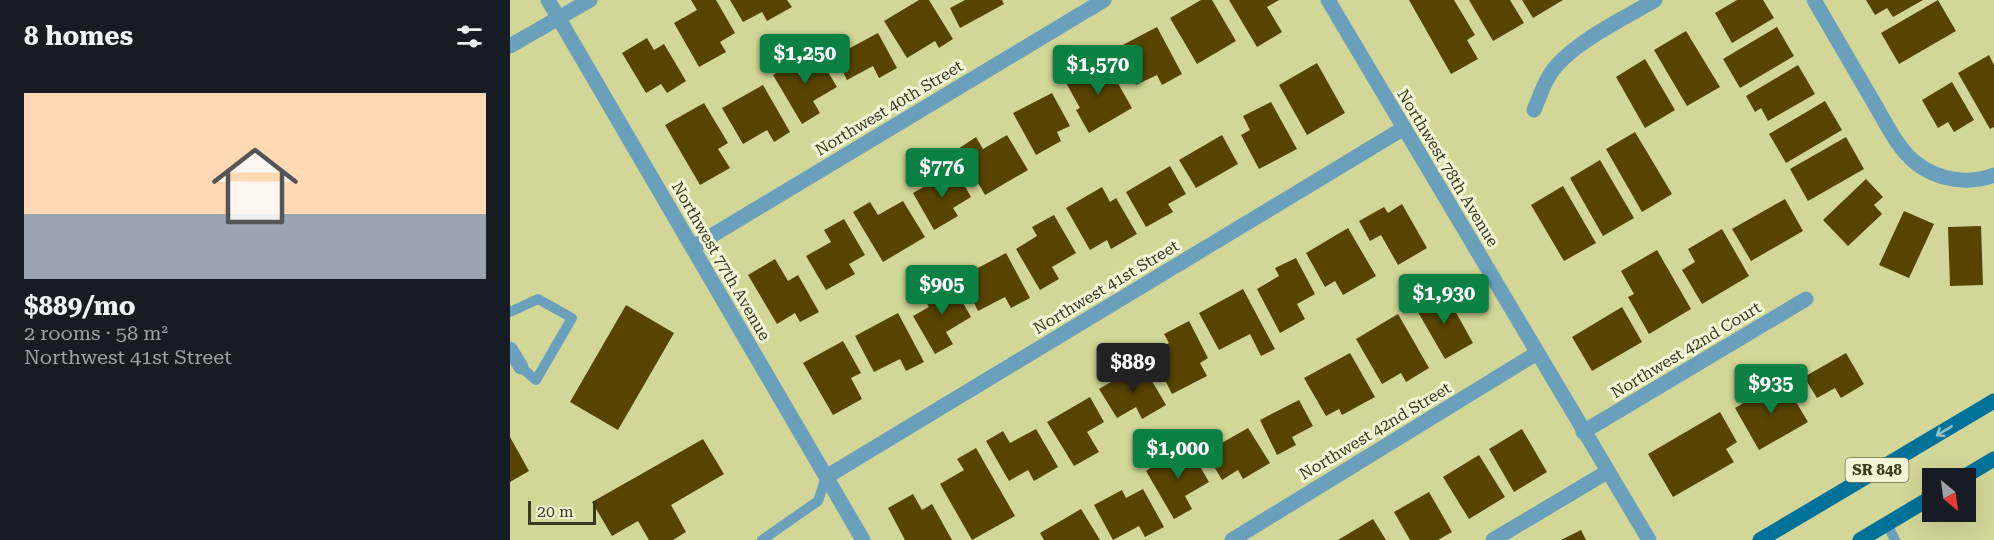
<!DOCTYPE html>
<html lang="en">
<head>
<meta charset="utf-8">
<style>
  body { margin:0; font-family:"Roboto Serif",serif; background:#242831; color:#f1f3f6; height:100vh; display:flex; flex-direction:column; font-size:22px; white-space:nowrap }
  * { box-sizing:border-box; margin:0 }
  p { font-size:20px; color:#9ea1a6 }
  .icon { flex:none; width:33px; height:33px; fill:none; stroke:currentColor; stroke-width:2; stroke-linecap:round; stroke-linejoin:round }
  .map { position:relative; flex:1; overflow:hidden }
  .panel { display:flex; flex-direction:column; background:#171b24; width:510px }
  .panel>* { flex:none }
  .needle { width:39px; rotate:151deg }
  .controls { position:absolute; left:1412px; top:468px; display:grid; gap:12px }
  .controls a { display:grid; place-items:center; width:54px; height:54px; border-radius:0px; background:#171b24; box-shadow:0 6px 24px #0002; font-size:30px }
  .scale { position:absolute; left:18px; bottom:15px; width:68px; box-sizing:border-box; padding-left:6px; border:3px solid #393a21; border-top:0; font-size:16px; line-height:21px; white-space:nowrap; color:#393a21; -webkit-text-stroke:4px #f2f5d5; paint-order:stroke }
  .price { position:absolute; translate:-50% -51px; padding:0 14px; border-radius:6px; background:#0b8043; color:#fff; font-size:20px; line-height:39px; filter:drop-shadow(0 2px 3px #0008) }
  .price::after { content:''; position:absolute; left:50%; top:36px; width:18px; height:14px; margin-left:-9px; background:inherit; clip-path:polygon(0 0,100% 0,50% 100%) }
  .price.selected { background:#222; color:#fff }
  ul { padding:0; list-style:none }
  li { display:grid; align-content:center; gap:12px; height:318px; padding:0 24px }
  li+li { border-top:2px solid #363941 }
  li span { display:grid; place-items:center; height:186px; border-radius:0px; color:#555 }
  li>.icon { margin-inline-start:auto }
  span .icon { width:108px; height:108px; fill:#fffc; stroke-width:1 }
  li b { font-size:26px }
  h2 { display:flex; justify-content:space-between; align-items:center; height:72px; padding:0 24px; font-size:26px }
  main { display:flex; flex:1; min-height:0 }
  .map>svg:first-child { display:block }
  .building { fill:#574400 }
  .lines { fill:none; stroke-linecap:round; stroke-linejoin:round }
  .lane { stroke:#6aa0bb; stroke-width:10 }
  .street { stroke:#6aa0bb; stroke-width:15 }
  .primary { stroke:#007299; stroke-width:15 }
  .oneway { stroke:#91c1bd }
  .labels { text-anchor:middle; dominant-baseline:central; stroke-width:6; stroke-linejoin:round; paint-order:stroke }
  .shield { fill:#f2f5d5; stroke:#707257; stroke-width:1.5 }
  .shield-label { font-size:15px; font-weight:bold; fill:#393a21 }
  .street-label { font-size:16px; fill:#393a21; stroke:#f2f5d5 }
</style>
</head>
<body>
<main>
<section class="panel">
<h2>8 homes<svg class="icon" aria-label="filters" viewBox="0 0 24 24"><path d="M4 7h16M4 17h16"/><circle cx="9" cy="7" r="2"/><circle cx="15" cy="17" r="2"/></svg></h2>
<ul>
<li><span style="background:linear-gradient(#ffd9b3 65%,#9aa5b1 0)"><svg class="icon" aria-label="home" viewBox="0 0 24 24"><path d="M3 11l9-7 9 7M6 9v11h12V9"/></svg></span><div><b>$889/mo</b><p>2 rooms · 58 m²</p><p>Northwest 41st Street</p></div></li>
</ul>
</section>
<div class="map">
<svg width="1484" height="540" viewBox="0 0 1484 540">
  <rect width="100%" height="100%" fill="#d2d797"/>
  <!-- building -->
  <g class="building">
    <polygon points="181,0 206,0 225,33 210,42 216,52 189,67 164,23 187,10"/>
    <polygon points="220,0 277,0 282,7 257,21 252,12 233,22"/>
    <polygon points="409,0 419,0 443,39 429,48 425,41 397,58 374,21"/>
    <polygon points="455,0 492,0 494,4 450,28 440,8"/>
    <polygon points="691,0 702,0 726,41 687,64 660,18"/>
    <polygon points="719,0 769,0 757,7 772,32 747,47"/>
    <polygon points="899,0 944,0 965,35 957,40 968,59 941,74"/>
    <polygon points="959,0 1000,0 1014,23 983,41"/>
    <polygon points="1012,0 1053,0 1023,18"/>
    <polygon points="1227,0 1253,0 1264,18 1222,43 1205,13"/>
    <polygon points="1356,0 1413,0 1383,17 1377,8 1365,15"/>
    <polygon points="1428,0 1446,31 1389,64 1371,33"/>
    <polygon points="647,27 672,74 652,85 647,75 626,85 607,48"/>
    <polygon points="1267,27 1284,56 1230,88 1213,59"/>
    <polygon points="1176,31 1210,87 1177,106 1144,50"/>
    <polygon points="368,33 387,68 369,78 363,66 337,80 325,56"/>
    <polygon points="137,38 144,50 154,44 176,81 157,93 151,84 136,93 112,53"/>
    <polygon points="305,50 327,87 303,101 310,113 292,124 263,75"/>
    <polygon points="1479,55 1484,65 1484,127 1480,129 1448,73"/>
    <polygon points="594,59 622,108 579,133 566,110 570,108 555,81"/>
    <polygon points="1135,59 1165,110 1135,128 1106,77"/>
    <polygon points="807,63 835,113 797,135 769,85"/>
    <polygon points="1288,65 1305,94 1258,121 1251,108 1245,112 1236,96"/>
    <polygon points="1442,82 1464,120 1444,132 1438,122 1428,128 1412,100"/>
    <polygon points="253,85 280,132 264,142 257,130 233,144 212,108"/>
    <polygon points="542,93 560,126 547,132 551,141 526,155 503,113"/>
    <polygon points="1315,101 1332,130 1276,163 1259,134"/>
    <polygon points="761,102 787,149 749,169 731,135 740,130 733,116"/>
    <polygon points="194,103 218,143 208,149 220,168 190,185 155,125"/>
    <polygon points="1125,132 1162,194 1132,212 1096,149"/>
    <polygon points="497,135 518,170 475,195 448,149 466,137 473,149"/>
    <polygon points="712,135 728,164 686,188 669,160"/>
    <polygon points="1336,137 1354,169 1298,201 1280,169"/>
    <polygon points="1090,160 1124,218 1093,236 1060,178"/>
    <polygon points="660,166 676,194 658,204 663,212 636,227 616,192"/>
    <polygon points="445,169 461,197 443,208 448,216 424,230 403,193"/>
    <polygon points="1356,179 1373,197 1364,205 1372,214 1338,246 1313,220"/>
    <polygon points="1053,186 1086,243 1054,261 1021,205"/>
    <polygon points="592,187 600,202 606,198 627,234 601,249 597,240 580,250 556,208"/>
    <polygon points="1275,199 1293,231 1241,261 1222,229"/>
    <polygon points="393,201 415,237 373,262 343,212 360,202 368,215"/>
    <polygon points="892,204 917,248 888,265 871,235 860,241 849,221 874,207 878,213"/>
    <polygon points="1394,211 1424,224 1399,278 1369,265"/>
    <polygon points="544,215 566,253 542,267 549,279 530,290 506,249 527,236 522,227"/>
    <polygon points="334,219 355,255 339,264 345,274 316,290 296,256 321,242 314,230"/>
    <polygon points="1471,226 1473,285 1440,286 1438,227"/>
    <polygon points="838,228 866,276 833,295 825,281 815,287 796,253"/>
    <polygon points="1212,229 1239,276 1192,304 1172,270 1185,262 1178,249"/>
    <polygon points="1147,250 1181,309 1139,334 1118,297 1124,294 1111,271"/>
    <polygon points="496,253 520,298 501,308 495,297 468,311 451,277"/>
    <polygon points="786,258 805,294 787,304 795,319 770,333 747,289 769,276 765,268"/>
    <polygon points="265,259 278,281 288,275 309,312 290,322 285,313 267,324 238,275"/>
    <polygon points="441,281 461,317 436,332 443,344 425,354 403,316 419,307 413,298"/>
    <polygon points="733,289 765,349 751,356 740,334 709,350 689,313"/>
    <polygon points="934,291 963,343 935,359 905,307"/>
    <polygon points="116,305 164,333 108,430 60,402"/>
    <polygon points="1112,307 1132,342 1082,371 1062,337"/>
    <polygon points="388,313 414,362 396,371 390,359 364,372 345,336"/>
    <polygon points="888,314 919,368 896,382 891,373 872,384 846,339"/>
    <polygon points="679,321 698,358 690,363 697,376 662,394 641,353 659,343 654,334"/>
    <polygon points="333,341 351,373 341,378 352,399 323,415 293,363"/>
    <polygon points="840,353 865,397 832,415 829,409 816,416 794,378"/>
    <polygon points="1336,353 1354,384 1331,398 1325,388 1307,398 1294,377"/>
    <polygon points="632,364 656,405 632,419 626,407 607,418 589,389"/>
    <polygon points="1273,380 1298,422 1249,450 1225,408"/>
    <polygon points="580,397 594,422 577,432 589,452 564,466 537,422"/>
    <polygon points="789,400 803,426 782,437 786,445 767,455 750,420"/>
    <polygon points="1210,412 1227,442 1216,449 1224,462 1163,497 1138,454"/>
    <polygon points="738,428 760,463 733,479 728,470 712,480 688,439 702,430 710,444"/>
    <polygon points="526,429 548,467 524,481 518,470 499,481 476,441 493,431 500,443"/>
    <polygon points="1012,429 1037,472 1004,492 979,449"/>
    <polygon points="0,437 19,471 0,482"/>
    <polygon points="193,439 214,474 161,505 176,532 163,540 139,540 128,521 102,536 82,502"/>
    <polygon points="677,444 699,482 675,496 682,509 664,519 636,471"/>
    <polygon points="466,448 505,516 462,540 430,484 454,470 447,459"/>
    <polygon points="969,455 995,497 959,519 933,477"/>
    <polygon points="633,489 654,527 635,537 629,526 603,540 584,505 612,490 616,498"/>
    <polygon points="919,492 942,532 928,540 900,540 884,512"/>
    <polygon points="403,494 412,510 422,504 442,540 395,540 378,508"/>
    <polygon points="571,509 590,540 534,540 530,533"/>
    <polygon points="863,519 876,540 828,540"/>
    <polygon points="1071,530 1076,540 1051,540"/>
  </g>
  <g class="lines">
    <!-- lane -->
    <g class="lane">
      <polyline points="0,312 28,299 62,318 26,380 11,367"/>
      <polyline points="1377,524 1385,540"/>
      <polyline points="252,540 308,501 316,477"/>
    </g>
    <!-- street -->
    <g class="street">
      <polyline points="38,0 353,540"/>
      <polyline points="818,0 1139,540"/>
      <path d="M1304,0c20,34 40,69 60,103 12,20 23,45 42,60 21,17 53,22 78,12"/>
      <polyline points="0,46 80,0"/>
      <path d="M1024,110c5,-12 9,-24 15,-34 18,-31 76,-58 106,-76"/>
      <polyline points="183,247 594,0"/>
      <polyline points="0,349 11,367"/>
      <polyline points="1073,432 1296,299"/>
      <polyline points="316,477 894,128"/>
      <polyline points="722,540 1027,353"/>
      <polyline points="983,540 1097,472"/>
    </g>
    <!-- primary -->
    <g class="primary">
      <polyline points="1452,478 1484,459"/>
      <polyline points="1250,540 1484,401"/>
      <polyline points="1350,540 1422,497"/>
    </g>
  </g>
  <!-- one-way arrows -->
  <defs><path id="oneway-shaft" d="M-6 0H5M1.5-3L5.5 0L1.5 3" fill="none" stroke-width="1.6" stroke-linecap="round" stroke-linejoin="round" transform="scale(1.5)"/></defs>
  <use class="oneway" href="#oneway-shaft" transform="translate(1434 431) rotate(149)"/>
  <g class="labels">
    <!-- shield labels -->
    <rect class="shield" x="1335.5" y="458" width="63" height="24" rx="4.5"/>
    <g class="shield-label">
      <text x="1367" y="470">SR 848</text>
    </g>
    <!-- street labels -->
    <g class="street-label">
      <text transform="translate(379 108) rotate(-31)">Northwest 40th Street</text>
      <text transform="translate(938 168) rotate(59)">Northwest 78th Avenue</text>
      <text transform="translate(211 261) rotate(60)">Northwest 77th Avenue</text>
      <text transform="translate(596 287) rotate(-31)">Northwest 41st Street</text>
      <text transform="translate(1176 350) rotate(-31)">Northwest 42nd Court</text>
      <text transform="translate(865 431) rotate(-31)">Northwest 42nd Street</text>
    </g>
  </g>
</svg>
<div class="controls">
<a><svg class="needle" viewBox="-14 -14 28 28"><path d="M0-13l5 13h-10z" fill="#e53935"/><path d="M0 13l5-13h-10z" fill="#9ea1a6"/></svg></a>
</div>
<div class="scale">20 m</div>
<b class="price" style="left:295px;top:85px">$1,250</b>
<b class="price" style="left:588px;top:96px">$1,570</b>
<b class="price" style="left:432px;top:199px">$776</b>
<b class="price" style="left:432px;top:316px">$905</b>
<b class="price" style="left:934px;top:325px">$1,930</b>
<b class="price selected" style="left:623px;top:394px">$889</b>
<b class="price" style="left:1261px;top:415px">$935</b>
<b class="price" style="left:668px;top:480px">$1,000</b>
</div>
</main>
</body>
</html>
